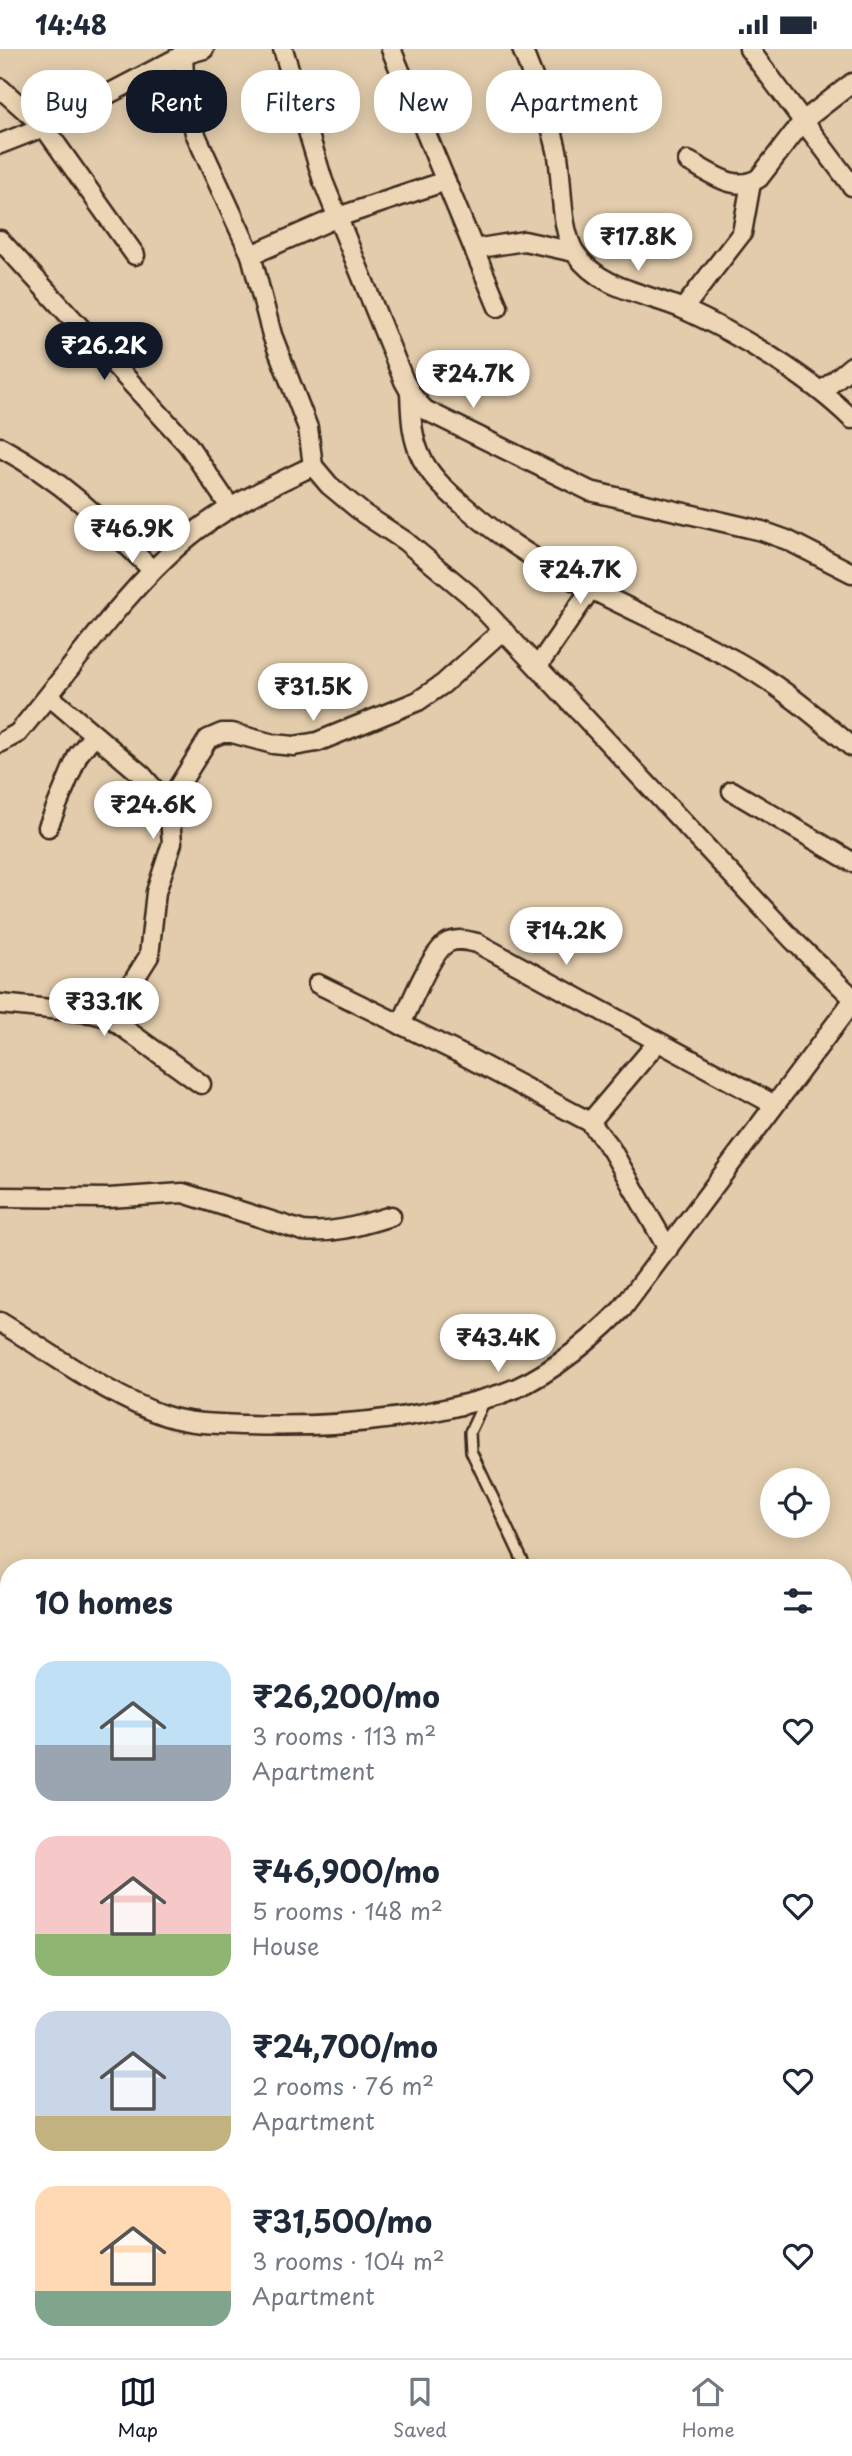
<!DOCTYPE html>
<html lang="en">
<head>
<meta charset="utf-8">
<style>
  body { margin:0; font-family:"Playpen Sans",sans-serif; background:#f6f6f7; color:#1f2937; height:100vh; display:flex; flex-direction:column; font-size:26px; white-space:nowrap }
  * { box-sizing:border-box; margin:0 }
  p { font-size:23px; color:#747a83 }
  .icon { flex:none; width:38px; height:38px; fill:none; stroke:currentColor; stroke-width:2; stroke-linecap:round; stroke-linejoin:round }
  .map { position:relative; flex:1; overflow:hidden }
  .details { position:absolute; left:0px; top:1510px; width:852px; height:800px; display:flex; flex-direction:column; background:#fff; border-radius:28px 28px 0 0; box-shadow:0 4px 18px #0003 }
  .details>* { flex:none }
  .top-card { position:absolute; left:21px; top:21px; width:810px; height:63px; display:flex; gap:14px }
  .fabs { position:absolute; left:760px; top:1419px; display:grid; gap:14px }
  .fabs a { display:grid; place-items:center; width:70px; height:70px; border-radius:50%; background:#fff; box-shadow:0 4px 18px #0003; font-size:35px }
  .price { position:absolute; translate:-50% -60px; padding:0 16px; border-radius:24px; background:#fff; color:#222; font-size:23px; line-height:46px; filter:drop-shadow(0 2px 4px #0008) }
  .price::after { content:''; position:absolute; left:50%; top:42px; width:21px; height:16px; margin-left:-10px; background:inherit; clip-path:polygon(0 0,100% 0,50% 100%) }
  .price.on { background:#111827; color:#fff }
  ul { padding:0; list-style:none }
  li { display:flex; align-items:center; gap:21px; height:175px; padding:0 35px }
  li span { display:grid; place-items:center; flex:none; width:196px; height:140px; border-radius:21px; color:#555 }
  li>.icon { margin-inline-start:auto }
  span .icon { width:84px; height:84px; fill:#fffc; stroke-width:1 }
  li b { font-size:30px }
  h2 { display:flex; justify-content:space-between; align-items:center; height:84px; padding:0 35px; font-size:30px }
  .pill { padding:0 24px; border-radius:28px; background:#fff; box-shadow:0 4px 18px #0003; font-size:24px; line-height:63px }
  .pill.on { background:#111827; color:#fff }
  .status { display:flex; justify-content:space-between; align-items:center; height:49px; padding:0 35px; background:#fff; direction:ltr }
  .status svg { height:19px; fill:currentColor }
  .tab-bar { display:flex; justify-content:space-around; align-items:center; height:98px; border-top:2px solid #e0e1e3; background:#fff; font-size:19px; color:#747a83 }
  .tab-bar a { display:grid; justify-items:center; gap:4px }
  .tab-bar .on { color:#111827 }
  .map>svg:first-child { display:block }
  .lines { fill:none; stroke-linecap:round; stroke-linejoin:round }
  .canal { stroke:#99856e; stroke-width:18 }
  .lane-casing { stroke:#3b2a1e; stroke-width:14 }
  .street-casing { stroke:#3b2a1e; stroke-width:23 }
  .path { stroke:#3b2a1e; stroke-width:2.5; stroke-dasharray:2 5; stroke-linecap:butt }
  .lane { stroke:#ecd6b5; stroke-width:9 }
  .street { stroke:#ecd6b5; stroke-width:18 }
</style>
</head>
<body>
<div class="status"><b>14:48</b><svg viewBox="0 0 49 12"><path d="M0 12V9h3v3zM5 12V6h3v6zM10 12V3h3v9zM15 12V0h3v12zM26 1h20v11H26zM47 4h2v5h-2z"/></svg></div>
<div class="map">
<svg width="852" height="2309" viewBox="0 0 852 2309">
  <rect width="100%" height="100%" fill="#e2ccac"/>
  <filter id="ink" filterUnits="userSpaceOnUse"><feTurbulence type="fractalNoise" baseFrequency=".0143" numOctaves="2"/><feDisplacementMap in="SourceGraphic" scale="14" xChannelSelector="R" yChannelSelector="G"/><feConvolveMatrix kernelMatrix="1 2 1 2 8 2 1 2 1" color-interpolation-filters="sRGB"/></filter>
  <g filter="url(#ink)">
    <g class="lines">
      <!-- canal -->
      <g class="canal">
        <polyline points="844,1724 852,1722"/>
        <polyline points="0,1953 9,1950"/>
      </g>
      <defs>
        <polyline id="lane" points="485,1351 470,1383 471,1402 526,1519"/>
        <g id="street">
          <polyline points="183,0 184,34 195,84 251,206 272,286 308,379 313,417 329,436 364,465 405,492 471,547 793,891 852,948"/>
          <polyline points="283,0 323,132 404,332 413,348 425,361 590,442 762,482 787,491 852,524"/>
          <polyline points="391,0 498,258"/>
          <path d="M522,0c13,33 27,66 35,101 6,29 2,80 19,104 25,36 70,39 107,55 57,26 124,66 169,110"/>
          <polyline points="749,0 852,137"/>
          <polyline points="0,39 44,78 135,206"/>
          <polyline points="0,95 51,75 183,6 204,0"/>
          <path d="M688,112c22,11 47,33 71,17l44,-57 49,-38"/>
          <polyline points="0,191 188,396 230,458"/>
          <polyline points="474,200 524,192 574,203"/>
          <polyline points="251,206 338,168 446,132"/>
          <polyline points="683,260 742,184 751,134"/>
          <polyline points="822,342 852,317"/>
          <path d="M410,343c1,23 1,45 12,67 12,22 28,35 47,51 82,71 174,100 267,151 42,23 80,55 116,86"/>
          <path d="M0,398c65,35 101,72 152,123"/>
          <polyline points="538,617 590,541"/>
          <polyline points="49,647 142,726 160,747 170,769 172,794 156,843 149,907 110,969"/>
          <path d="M0,694l18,-10c53,-63 104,-139 167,-193 37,-32 84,-53 128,-74"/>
          <polyline points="732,742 852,813"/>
          <polyline points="165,759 208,690 222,684 232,684 273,695 294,697 317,693 418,652 443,635 503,581"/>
          <polyline points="48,778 78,706 93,687"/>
          <polyline points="318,935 463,1006 590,1073 611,1100 668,1200"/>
          <polyline points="0,955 91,964 110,969 201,1035"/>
          <path d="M401,976c8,-18 32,-77 48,-83 10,-4 19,-1 28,1l296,161"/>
          <polyline points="590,1073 657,994"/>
          <path d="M0,1148l109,1 74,-5 120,38c32,3 58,-6 88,-15"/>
          <path d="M0,1273c50,30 111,76 166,94 25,8 52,8 79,9 86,3 174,-5 256,-31 45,-15 88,-52 121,-85l230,-307"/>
          <polyline points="0,2245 9,2240"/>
          <polyline points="392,2301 410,2309"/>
          <polyline points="326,2309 342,2301"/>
        </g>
      </defs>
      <!-- lane casing -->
      <use href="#lane" class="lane-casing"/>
      <!-- street casing -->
      <use href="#street" class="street-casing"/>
      <!-- path -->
      <g class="path">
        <polyline points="844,1633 852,1631"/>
        <polyline points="0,1870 9,1868"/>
        <polyline points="844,2143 852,2110"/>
        <polyline points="844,2187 852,2189"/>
        <polyline points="794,2309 796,2301"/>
      </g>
      <!-- lane -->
      <use href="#lane" class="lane"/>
      <!-- street -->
      <use href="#street" class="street"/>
    </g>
  </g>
</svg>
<div class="fabs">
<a><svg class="icon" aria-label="locate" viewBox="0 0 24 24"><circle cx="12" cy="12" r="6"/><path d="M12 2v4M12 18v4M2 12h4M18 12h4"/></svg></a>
</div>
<b class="price" style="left:638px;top:224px">₹17.8K</b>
<b class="price on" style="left:104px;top:333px">₹26.2K</b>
<b class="price" style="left:473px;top:361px">₹24.7K</b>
<b class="price" style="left:132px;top:516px">₹46.9K</b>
<b class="price" style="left:580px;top:557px">₹24.7K</b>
<b class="price" style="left:313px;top:674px">₹31.5K</b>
<b class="price" style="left:153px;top:792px">₹24.6K</b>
<b class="price" style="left:566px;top:918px">₹14.2K</b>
<b class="price" style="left:104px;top:989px">₹33.1K</b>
<b class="price" style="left:498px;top:1325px">₹43.4K</b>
<div class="top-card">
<a class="pill">Buy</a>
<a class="pill on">Rent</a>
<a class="pill">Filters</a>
<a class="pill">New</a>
<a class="pill">Apartment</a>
</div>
<section class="details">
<h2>10 homes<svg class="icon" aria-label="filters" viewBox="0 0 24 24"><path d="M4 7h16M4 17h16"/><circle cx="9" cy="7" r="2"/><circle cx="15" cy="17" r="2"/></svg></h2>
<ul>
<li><span style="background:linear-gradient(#bfe0f5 60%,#9aa5b1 0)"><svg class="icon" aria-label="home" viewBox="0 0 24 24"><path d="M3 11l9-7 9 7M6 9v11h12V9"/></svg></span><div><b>₹26,200/mo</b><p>3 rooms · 113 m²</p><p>Apartment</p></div><svg class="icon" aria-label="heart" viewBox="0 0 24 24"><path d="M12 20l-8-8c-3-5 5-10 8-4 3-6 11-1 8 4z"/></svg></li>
<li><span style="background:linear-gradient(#f6c9c9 70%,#8fb573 0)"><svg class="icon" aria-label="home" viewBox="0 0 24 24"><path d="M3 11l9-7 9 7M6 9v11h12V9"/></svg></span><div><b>₹46,900/mo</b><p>5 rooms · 148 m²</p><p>House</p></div><svg class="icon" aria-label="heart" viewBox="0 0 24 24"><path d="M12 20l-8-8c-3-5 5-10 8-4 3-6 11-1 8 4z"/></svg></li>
<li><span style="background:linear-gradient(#c9d6e8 75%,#c2b280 0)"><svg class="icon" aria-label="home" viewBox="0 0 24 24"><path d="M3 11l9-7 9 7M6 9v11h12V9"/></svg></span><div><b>₹24,700/mo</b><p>2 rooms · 76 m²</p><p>Apartment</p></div><svg class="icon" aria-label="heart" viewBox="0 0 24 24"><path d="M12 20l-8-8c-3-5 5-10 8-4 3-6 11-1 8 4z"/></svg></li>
<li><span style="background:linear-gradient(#ffd9b3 75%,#7fa58c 0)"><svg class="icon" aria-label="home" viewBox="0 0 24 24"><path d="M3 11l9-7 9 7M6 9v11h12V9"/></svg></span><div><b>₹31,500/mo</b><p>3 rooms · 104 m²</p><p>Apartment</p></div><svg class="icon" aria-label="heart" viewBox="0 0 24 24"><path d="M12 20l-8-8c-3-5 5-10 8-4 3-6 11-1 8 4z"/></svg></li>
</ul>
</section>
</div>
<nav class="tab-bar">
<a class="on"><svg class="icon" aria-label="map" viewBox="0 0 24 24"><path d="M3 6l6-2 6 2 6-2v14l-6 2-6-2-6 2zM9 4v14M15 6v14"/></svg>Map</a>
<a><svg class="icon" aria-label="saved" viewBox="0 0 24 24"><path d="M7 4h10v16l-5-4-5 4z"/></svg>Saved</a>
<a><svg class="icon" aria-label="home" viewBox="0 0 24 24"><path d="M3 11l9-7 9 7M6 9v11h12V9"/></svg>Home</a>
</nav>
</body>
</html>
